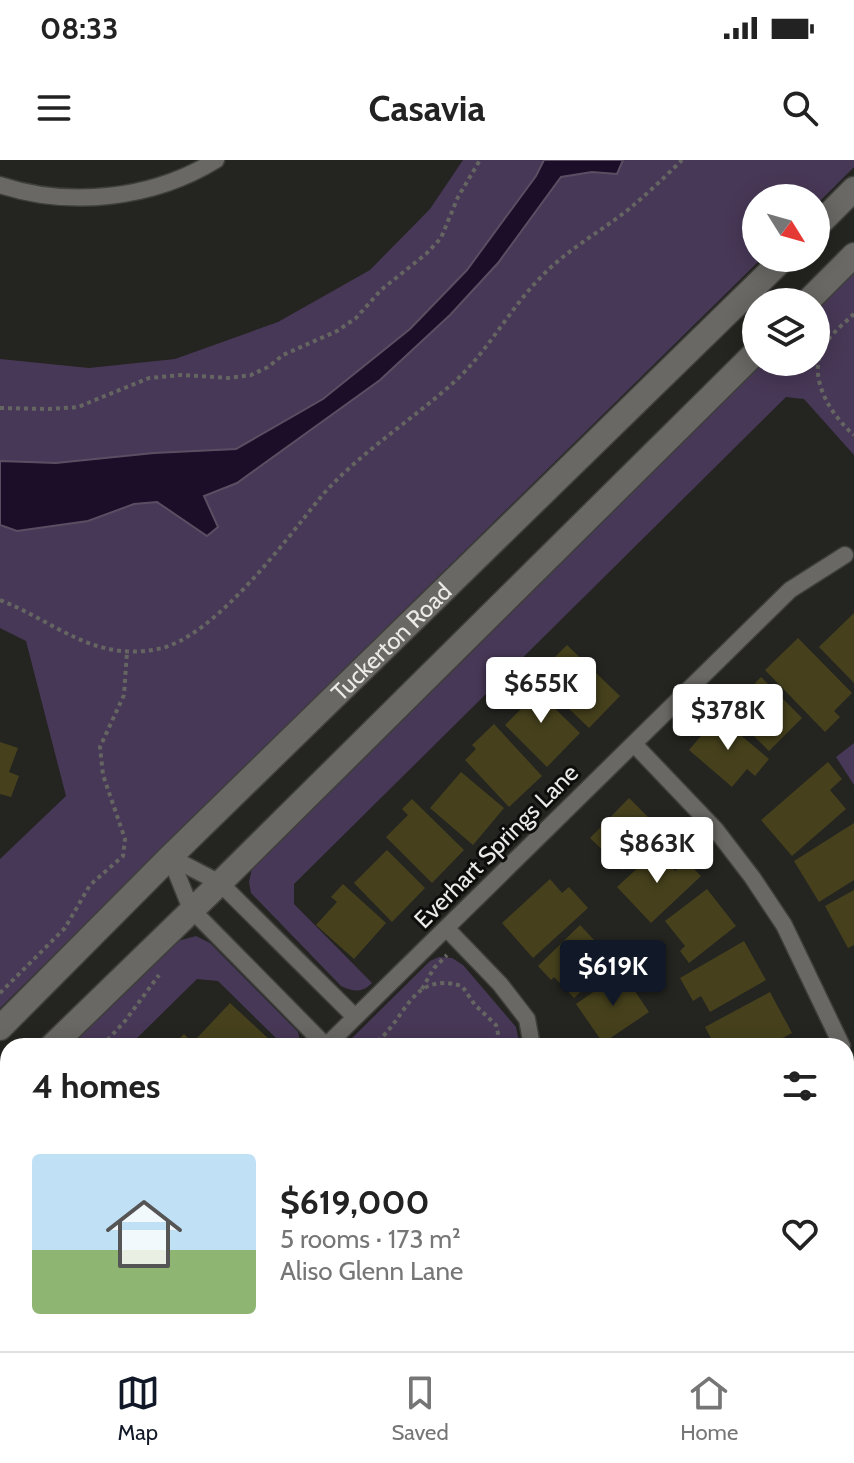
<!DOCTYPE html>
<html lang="en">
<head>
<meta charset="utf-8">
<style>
  body { margin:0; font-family:Cabin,sans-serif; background:#f6f6f6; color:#222; height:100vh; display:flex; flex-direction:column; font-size:30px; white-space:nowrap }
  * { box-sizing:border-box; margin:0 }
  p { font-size:26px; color:#767676 }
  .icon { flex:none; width:44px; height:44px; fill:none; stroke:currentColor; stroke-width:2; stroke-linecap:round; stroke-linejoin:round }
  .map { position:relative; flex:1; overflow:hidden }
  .side { position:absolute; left:0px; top:878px; width:854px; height:314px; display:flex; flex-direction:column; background:#fff; border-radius:24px 24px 0 0; box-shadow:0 4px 20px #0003 }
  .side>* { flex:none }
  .needle { width:52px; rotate:127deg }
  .tools { position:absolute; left:742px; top:24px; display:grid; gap:16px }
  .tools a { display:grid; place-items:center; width:88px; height:88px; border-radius:50%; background:#fff; box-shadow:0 4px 20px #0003; font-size:40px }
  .price { position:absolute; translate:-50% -68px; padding:0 18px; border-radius:8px; background:#fff; color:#222; font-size:26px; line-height:52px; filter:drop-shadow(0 2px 4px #0008) }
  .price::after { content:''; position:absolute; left:50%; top:48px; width:24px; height:18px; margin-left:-12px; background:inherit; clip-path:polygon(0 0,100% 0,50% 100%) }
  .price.on { background:#111827; color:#fff }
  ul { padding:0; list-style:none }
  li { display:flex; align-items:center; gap:24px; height:200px; padding:0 32px }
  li+li { border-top:2px solid #e0e0e0 }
  li span { display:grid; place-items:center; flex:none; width:224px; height:160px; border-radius:8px; color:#555 }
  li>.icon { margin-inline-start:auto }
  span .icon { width:96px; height:96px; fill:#fffc; stroke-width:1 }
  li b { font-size:34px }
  h2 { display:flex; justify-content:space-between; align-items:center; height:96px; padding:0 32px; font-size:34px }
  .status { display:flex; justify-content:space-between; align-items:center; height:56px; padding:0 40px; background:#fff; direction:ltr }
  .status svg { height:22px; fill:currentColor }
  header { display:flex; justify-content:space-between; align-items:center; height:104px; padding:0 32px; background:#fff; font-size:36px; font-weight:700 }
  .tab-bar { display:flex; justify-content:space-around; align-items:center; height:112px; border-top:2px solid #e0e0e0; background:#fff; font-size:22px; color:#767676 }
  .tab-bar a { display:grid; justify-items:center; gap:4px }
  .tab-bar .on { color:#111827 }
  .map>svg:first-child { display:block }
  .green { fill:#483857 }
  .water { fill:#1c0d29; stroke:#5a4f62; stroke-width:2 }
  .building { fill:#46411c }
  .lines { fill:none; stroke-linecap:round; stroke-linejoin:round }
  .street-casing { stroke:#3e3e3b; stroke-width:19 }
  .secondary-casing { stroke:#3e3e3b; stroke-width:27 }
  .path { stroke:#656562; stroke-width:4; stroke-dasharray:4 4; stroke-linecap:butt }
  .street { stroke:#696864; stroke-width:16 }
  .secondary { stroke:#696864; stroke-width:24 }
  .labels { text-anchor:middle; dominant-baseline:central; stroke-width:6; stroke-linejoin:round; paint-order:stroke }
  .street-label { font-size:24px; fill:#eaeae8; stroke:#0d0d0b }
</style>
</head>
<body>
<div class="status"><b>08:33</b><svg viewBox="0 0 49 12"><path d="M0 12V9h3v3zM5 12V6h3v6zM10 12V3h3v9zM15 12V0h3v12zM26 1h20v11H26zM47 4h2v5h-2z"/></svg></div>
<header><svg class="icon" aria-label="menu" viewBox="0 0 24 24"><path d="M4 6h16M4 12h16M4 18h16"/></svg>Casavia<svg class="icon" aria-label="search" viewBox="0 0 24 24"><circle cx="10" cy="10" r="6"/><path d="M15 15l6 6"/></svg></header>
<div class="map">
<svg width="854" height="1191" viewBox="0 0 854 1191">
  <rect width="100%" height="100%" fill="#242420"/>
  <!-- green -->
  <g class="green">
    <polygon points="463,0 854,0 854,7 816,45 816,38 756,38 756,98 762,98 0,848 0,699 66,636 26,481 0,468 0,199 89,208 175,199 278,162 370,110 430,49"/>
    <path d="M854,111v184l-50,-56 -18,-2 -492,487v20l78,79c-10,10 -18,9 -31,3l-90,-93 -2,-11 4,-18 509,-502h54v-53z"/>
    <polygon points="854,583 854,625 836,597"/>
    <polygon points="196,776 210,783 298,872 301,886 284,886 218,821 197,819 129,886 68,886 174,782"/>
    <polygon points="439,797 452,798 463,805 516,867 520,886 344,886 430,801"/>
    <polygon points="8,946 8,1005 0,1013 0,954"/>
  </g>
  <!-- water -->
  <polygon class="water" points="544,0 623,0 617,14 592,12 561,17 498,103 450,155 380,220 237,323 204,336 218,367 207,376 157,342 134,344 88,361 17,371 0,365 0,301 56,303 154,293 236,289 323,239 410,169 467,110 536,16"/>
  <!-- building -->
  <g class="building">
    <polygon points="854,453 854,523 819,487"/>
    <polygon points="798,478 852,533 834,551 840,557 825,572 765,510"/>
    <polygon points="567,485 620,536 589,568 541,522 555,509 549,503"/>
    <polygon points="761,517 802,558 769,591 728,551"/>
    <polygon points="524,518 580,573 547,607 505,565 526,544 512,530"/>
    <polygon points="718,556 769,599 755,616 747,609 732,627 689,590"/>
    <polygon points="494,564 542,616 509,647 465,600 476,589 472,585"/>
    <polygon points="0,582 18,588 9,612 19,616 11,637 0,634"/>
    <polygon points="828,602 842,619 830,630 846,649 792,696 761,660"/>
    <polygon points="461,612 504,648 473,685 430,648"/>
    <polygon points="629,638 662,671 623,710 590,678"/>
    <polygon points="412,639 464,690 432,723 386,677 408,655 402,649"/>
    <polygon points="854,663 854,720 819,742 794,701"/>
    <polygon points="387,690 425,728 392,762 354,723"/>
    <polygon points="656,691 675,711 686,701 701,716 651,763 617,727"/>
    <polygon points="550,719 562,733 569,727 588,748 533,798 502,763"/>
    <polygon points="343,724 386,763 354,799 316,765 337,742 331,737"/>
    <polygon points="707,729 736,766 689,803 680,791 685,786 665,761"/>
    <polygon points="854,730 854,785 848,788 825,746"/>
    <polygon points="580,765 613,800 574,838 554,817 551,820 538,806"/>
    <polygon points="744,781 766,820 710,852 701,836 693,841 680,818"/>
    <polygon points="622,812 649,852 603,883 576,844"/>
    <polygon points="770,832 792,873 768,886 715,886 705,867"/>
    <polygon points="230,843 270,880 264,886 206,886 197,878"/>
    <polygon points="184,874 196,886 172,886"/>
    <polygon points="8,1042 8,1074 0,1066 0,1050"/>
    <polygon points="0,1079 8,1087 8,1122 0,1131"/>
    <polygon points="854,1126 854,1191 841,1191 839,1184 846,1184 846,1128"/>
    <polygon points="97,1184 145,1184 139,1191 104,1191"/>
    <polygon points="158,1184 179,1184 183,1187 185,1184 192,1184 201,1191 153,1191"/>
    <polygon points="400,1184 421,1184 426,1191 401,1191 403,1189"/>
    <polygon points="431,1184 493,1184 499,1191 437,1191"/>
    <polygon points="502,1184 521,1184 512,1191 508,1191"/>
    <polygon points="682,1184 707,1184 711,1191 685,1191"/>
    <polygon points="719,1184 771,1184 774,1191 722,1191"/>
    <polygon points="781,1184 810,1184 810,1185 783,1191"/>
    <polygon points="810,1184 835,1184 835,1185 813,1191"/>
  </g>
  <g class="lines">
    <defs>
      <g id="street">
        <path d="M0,25c70,23 153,14 216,-25"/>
        <polyline points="634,584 716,670 752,717 784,765 842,886"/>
        <polyline points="170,697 191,749 326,886"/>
        <polyline points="170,697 220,723 355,857"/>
        <polyline points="447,769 500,824 527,859 532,886"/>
        <polyline points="326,886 790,430 845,395"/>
        <polyline points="846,899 854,921"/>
        <polyline points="846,1076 854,1074"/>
        <polyline points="54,1184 56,1191"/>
        <polyline points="587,1191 597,1184"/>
      </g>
      <g id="secondary">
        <polyline points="816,67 854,29"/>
        <polyline points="807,142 854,95"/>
        <path id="s1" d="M0,868l170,-171 614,-599"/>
        <polyline points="52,886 220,723 756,192"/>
        <polyline points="0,937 8,929"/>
      </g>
    </defs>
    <!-- street casing -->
    <use href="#street" class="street-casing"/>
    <!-- secondary casing -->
    <use href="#secondary" class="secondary-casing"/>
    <!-- path -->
    <g class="path">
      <path d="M854,154c-12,11 -27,23 -33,38 -12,30 12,65 33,83"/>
      <polyline points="0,248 49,249 78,247 149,218 181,215 228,218 251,215 268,207 283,195 337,171 356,158 381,130 426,94 441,78 458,37 480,0"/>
      <path d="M0,440c56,22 93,62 158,49 56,-11 127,-108 162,-151 34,-41 92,-78 133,-115 35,-31 56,-74 89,-107 26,-27 58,-44 87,-67 18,-15 36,-32 53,-49"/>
      <polyline points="422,829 434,808 447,795"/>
      <polyline points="0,833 65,768 90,725 123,696 125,679 103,615 100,587 124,535 127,492"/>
      <polyline points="102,886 125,861 159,815"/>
      <path d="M371,886c36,-23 37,-76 91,-60l13,19 21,20 5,21"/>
      <polyline points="0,971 8,964"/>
    </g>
    <!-- street -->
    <use href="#street" class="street"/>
    <!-- secondary -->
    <use href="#secondary" class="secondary"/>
  </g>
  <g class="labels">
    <!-- street labels -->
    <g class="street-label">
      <text stroke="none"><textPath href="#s1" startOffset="550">Tuckerton Road</textPath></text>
      <text transform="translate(496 686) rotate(-45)">Everhart Springs Lane</text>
    </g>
  </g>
</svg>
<div class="tools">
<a><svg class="needle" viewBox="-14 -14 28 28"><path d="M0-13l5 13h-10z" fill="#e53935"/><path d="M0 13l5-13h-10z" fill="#767676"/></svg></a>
<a><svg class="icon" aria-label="layers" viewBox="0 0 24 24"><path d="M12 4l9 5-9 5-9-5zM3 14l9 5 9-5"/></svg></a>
</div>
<b class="price" style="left:541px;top:565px">$655K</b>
<b class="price" style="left:728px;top:592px">$378K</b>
<b class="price" style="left:657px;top:725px">$863K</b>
<b class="price on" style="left:613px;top:848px">$619K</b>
<section class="side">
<h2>4 homes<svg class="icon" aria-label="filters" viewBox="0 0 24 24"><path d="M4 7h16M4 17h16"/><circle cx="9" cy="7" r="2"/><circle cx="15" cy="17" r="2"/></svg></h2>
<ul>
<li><span style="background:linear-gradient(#bfe0f5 60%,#8fb573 0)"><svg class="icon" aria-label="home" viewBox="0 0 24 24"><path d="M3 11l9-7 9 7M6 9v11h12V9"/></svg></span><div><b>$619,000</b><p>5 rooms · 173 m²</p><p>Aliso Glenn Lane</p></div><svg class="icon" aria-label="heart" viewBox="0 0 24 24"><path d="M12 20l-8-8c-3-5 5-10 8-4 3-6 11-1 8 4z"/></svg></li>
</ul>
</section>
</div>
<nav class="tab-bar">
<a class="on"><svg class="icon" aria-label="map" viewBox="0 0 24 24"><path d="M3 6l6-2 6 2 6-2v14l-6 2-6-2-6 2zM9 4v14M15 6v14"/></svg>Map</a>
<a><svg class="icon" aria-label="saved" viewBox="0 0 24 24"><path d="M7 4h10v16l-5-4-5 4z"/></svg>Saved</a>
<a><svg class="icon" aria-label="home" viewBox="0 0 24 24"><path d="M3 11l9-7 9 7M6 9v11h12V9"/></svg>Home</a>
</nav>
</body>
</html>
